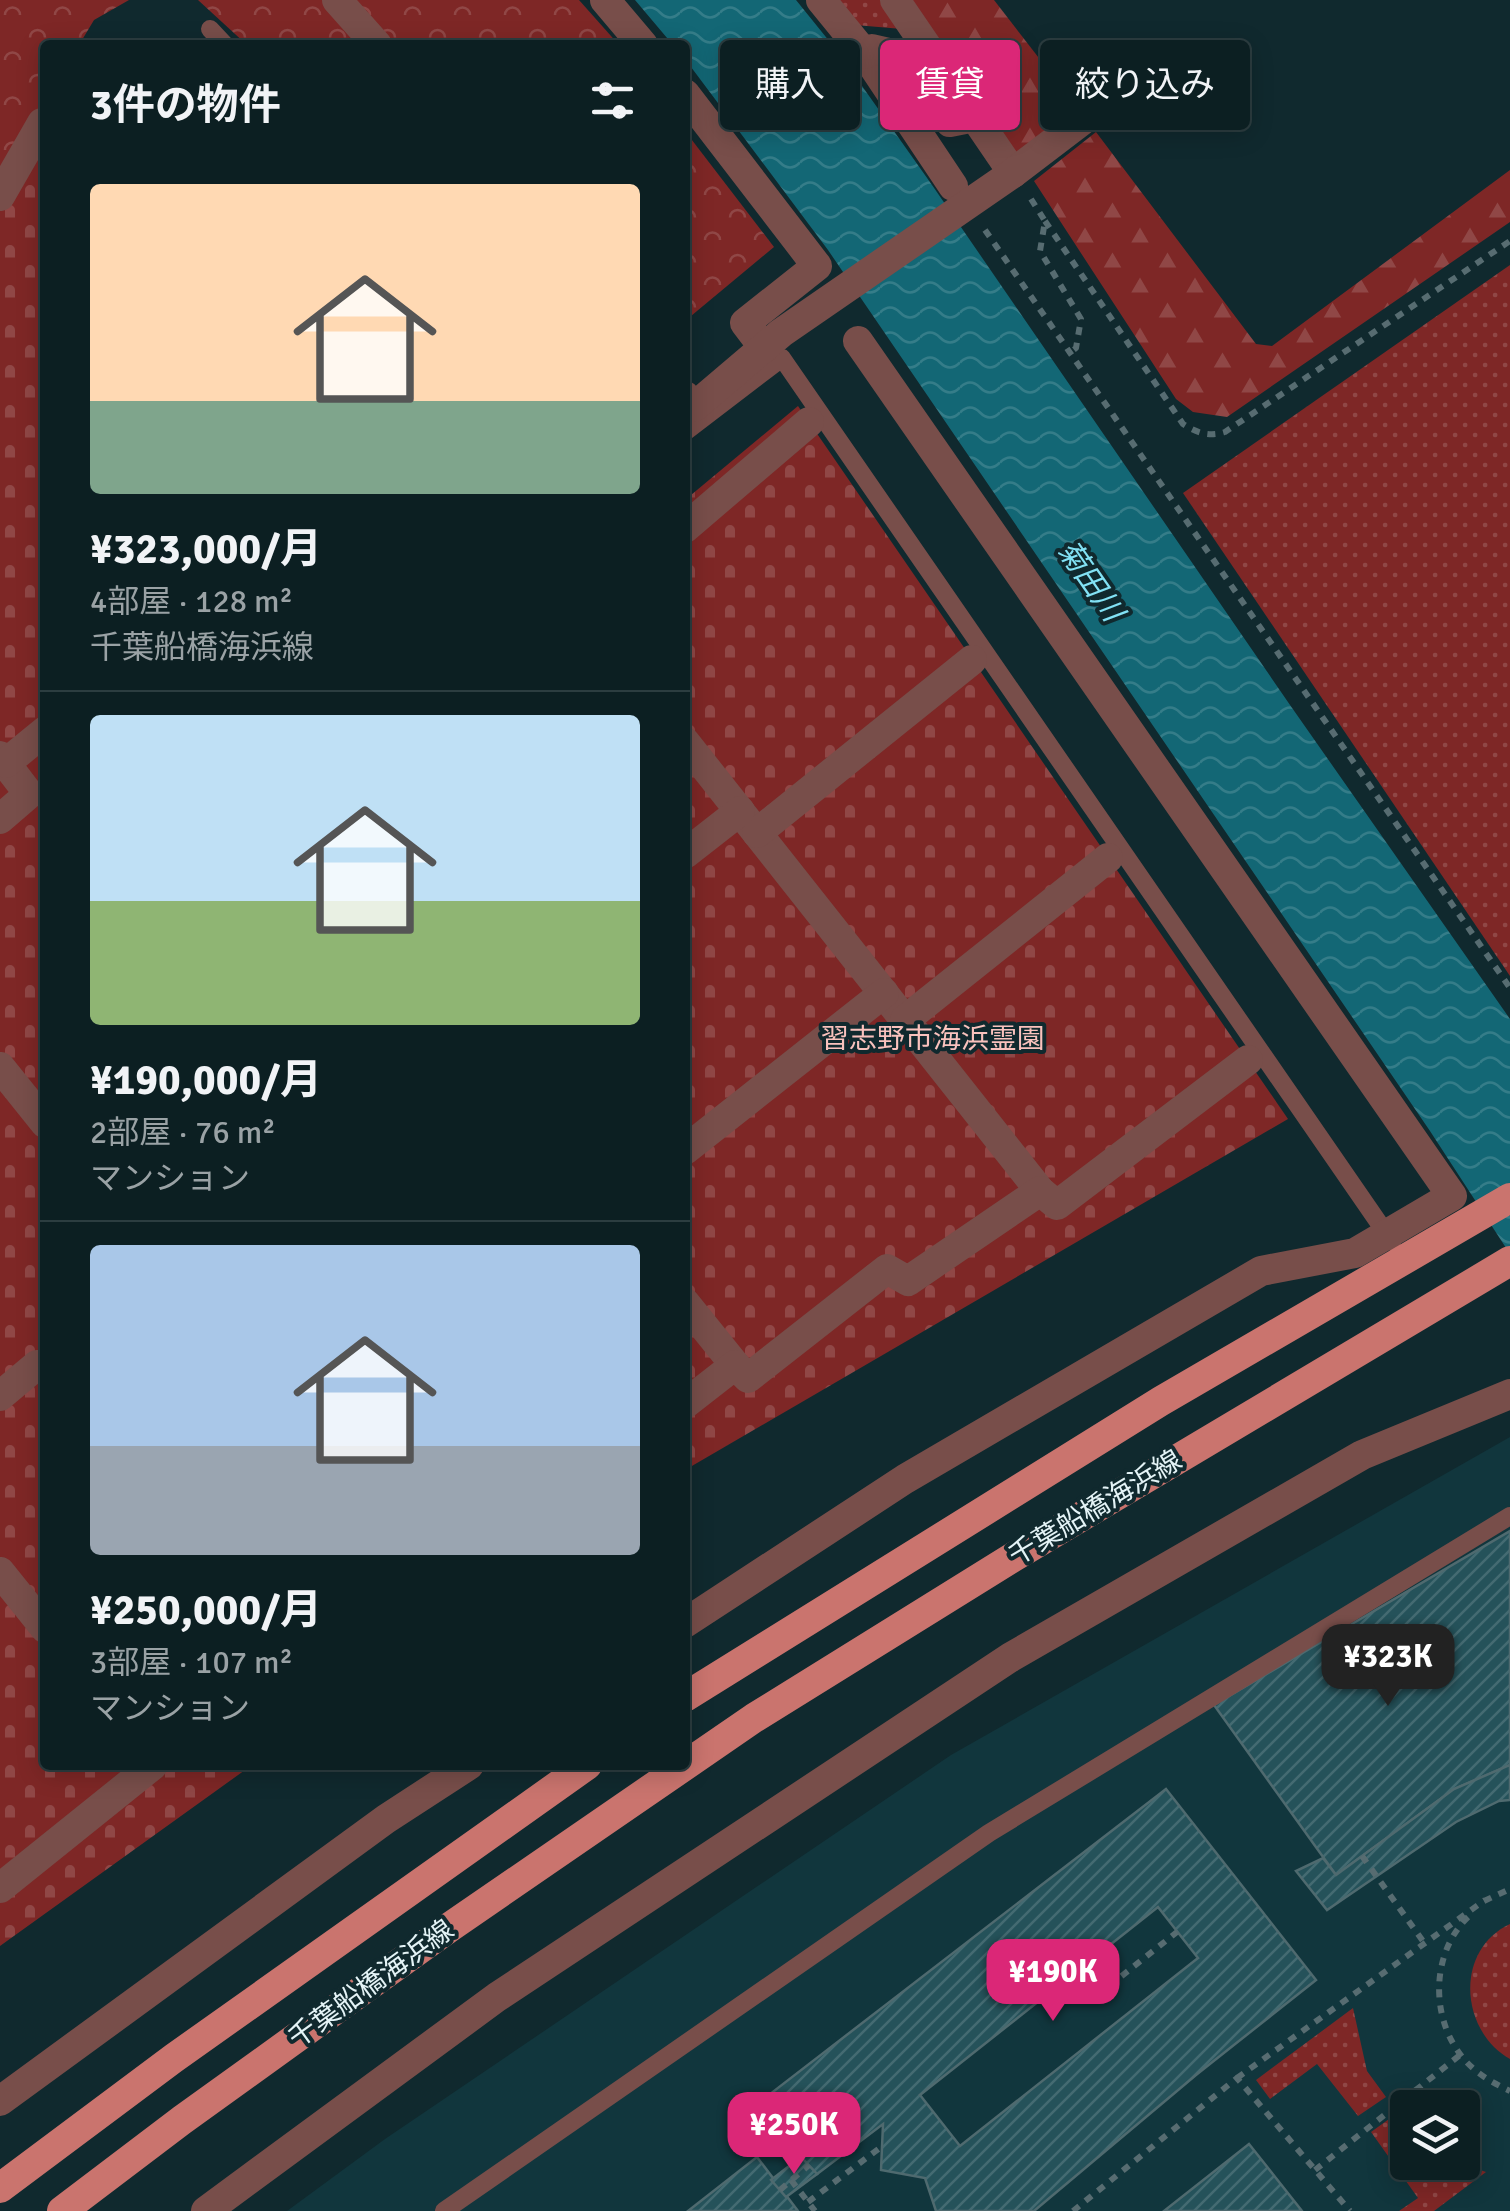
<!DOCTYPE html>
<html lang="ja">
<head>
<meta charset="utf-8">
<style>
  body { margin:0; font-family:Signika,"Noto Sans JP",sans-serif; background:#1a2c2f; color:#f1f3f6; height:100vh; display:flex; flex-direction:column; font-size:38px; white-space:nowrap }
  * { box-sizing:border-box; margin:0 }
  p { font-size:32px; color:#9aa2a5 }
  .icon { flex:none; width:55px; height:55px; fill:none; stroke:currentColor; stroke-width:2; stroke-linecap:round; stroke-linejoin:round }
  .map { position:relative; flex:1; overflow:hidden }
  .details { position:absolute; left:40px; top:40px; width:650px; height:1730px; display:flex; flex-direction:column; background:#0c1f22; border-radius:10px; box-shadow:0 5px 25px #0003,0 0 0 2px #2c3d40 }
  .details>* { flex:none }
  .hud { position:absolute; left:720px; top:40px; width:640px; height:90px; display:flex; gap:20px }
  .controls { position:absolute; left:1390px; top:2090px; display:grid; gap:20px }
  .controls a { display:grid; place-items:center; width:90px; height:90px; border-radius:10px; background:#0c1f22; box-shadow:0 5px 25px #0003,0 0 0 2px #2c3d40; font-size:50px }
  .price { position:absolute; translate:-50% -85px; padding:0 22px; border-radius:20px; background:#db2777; color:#fff; font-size:32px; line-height:65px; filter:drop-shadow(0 2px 5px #0008) }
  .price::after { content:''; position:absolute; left:50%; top:60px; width:30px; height:22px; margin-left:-15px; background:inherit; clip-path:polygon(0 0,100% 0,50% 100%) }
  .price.selected { background:#222; color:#fff }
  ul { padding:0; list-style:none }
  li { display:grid; align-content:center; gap:20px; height:530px; padding:0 50px }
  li+li { border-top:2px solid #2c3d40 }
  li span { display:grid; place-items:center; height:310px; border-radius:10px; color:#555 }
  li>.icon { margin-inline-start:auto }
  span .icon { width:180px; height:180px; fill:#fffc; stroke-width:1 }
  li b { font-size:42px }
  h2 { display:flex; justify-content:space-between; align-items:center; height:120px; padding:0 50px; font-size:42px }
  .pill { padding:0 35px; border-radius:10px; background:#0c1f22; box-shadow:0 5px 25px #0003,0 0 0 2px #2c3d40; font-size:35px; line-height:90px }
  .pill.selected { background:#db2777; color:#fff }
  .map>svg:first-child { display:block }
  .built { fill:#11363d; fill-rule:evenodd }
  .grass { fill:url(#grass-dots) }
  .forest { fill:url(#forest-firs) }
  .cemetery { fill:url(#cemetery-stones) }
  .park { fill:url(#park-crowns) }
  .water { fill:url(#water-waves) }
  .building { fill:url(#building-hatch); stroke:#4f6a6f; stroke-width:2.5; fill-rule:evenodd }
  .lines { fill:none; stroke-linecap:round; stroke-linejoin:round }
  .path { stroke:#576c71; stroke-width:6; stroke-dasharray:8 8; stroke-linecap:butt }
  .lane { stroke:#784e4a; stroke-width:18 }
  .street { stroke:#784e4a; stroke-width:30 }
  .primary { stroke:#ca746e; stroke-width:30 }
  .labels { text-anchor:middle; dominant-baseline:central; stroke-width:8; stroke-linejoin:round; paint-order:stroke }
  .park-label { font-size:28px; fill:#f9c2bd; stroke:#10292e }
  .street-label { font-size:28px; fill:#e4f3f6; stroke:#10292e }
  .water-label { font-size:30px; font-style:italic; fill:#82e2f5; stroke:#10292e }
</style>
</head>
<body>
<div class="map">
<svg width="1510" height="2211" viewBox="0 0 1510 2211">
  <defs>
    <pattern id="grass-dots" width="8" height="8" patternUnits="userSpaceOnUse" patternTransform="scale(2.5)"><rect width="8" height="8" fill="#7e2726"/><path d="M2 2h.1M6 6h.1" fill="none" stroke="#904746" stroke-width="1.8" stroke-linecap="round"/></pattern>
    <pattern id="forest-firs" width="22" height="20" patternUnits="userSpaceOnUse" patternTransform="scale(2.5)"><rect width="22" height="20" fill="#7e2726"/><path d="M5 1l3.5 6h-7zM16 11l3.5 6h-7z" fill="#904746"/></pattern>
    <pattern id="cemetery-stones" width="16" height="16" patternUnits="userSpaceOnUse" patternTransform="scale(2.5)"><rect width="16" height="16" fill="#7e2726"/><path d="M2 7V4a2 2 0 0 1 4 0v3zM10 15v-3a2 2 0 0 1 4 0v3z" fill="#904746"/></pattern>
    <pattern id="park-crowns" width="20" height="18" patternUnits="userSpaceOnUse" patternTransform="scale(2.5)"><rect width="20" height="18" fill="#7e2726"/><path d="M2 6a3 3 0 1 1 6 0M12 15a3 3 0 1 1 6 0" fill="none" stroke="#904746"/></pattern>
    <pattern id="water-waves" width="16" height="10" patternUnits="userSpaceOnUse" patternTransform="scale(2.5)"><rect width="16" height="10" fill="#136775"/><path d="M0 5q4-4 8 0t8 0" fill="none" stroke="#357d89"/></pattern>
    <pattern id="building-hatch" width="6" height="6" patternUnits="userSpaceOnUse" patternTransform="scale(2.5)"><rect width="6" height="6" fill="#25525a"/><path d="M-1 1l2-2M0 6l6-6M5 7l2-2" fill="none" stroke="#446b72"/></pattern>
  </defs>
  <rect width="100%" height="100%" fill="#10292e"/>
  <!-- built -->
  <path class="built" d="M1510,1437v774h-1223l98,-72 566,-384zM1408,2108h54v54h-54z"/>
  <!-- grass -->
  <g class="grass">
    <polygon points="835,0 882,0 902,29 855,25"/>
    <polygon points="1510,265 1510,976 1183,493"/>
    <path d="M1510,1924v135c-50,-28 -56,-109 0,-135z"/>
    <polygon points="1353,2008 1367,2071 1386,2097 1358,2116 1317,2064 1270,2099 1256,2080"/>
    <polygon points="1396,2114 1407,2127 1408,2162 1460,2163 1486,2172 1434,2211 1399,2211 1418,2198 1371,2132"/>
  </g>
  <!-- forest -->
  <g class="forest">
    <polygon points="902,0 994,0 1080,111 1016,160"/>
    <polygon points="1096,132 1256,344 1272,346 1510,170 1510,222 1227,417 1193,412 1176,399 1034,181"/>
  </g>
  <!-- cemetery -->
  <g class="cemetery">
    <polygon points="45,120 45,1765 252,1765 0,1946 0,185"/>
    <polygon points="798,406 1288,1119 685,1470 685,500"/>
  </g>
  <!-- park -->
  <g class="park">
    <polygon points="0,0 129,0 94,20 79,45 45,45 45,102 0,178"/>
    <polygon points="198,0 579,0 619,45 247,45"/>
    <polygon points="685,131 774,247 685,321"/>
  </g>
  <!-- water -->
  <polygon class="water" points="635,0 796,0 838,52 932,185 1290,705 1510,1019 1510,1254 1430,1131 828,250 685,59 685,45 673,45"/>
  <!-- building -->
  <g class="building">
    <polygon points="1510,1531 1510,1765 1454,1789 1336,1875 1214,1705"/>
    <polygon points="1510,1765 1510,1800 1499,1801 1456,1822 1327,1910 1296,1871 1323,1858 1336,1875 1454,1789"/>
    <path d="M1166,1789l150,191 -120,95 -162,136h-98l-11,-33 -44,-8 2,-46 -66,50 -16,-17 -40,-56zM1158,1907l40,51 -238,188 -40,-51z"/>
    <polygon points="1249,2144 1302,2211 1164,2211"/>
    <polygon points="757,2157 798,2211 688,2211"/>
    <polygon points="801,2157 817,2174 786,2197 771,2180"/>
  </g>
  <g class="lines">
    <!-- path -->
    <g class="path">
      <polyline points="1031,199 1045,221 1040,251 1081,319 1076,348 1071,352"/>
      <path d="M1045,221l138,203c14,9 26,13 42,8l285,-191"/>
      <polyline points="985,230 1510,988"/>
      <polyline points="1362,1856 1425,1944"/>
      <polyline points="1484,1901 1510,1889"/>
      <path d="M1468,1917c-36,35 -38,97 -8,137 13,18 31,28 50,37"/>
      <polyline points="1109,1986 1177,1932"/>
      <polyline points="1237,2078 1485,1900"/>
      <polyline points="1315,2170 1460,2055"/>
      <polyline points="791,2180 815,2211"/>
      <polyline points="780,2190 809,2165"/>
      <polyline points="808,2202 881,2147"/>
      <polyline points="1073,2211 1237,2078 1350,2211"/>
    </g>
    <!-- lane -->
    <g class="lane">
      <polyline points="210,29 225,45"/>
      <polyline points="685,432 782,358 1392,1242"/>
      <polyline points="444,2211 989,1833 1510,1516"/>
    </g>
    <!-- street -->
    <g class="street">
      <polyline points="337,0 377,45"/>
      <polyline points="605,0 643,45"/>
      <polyline points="821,0 865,54 953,186"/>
      <polyline points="895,0 1013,173"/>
      <polyline points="865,54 872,49 898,55 950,122 975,117"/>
      <polyline points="685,94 817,266 745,323 764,348"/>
      <polyline points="0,196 42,123 45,127"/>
      <polyline points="685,396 694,407 781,333 1013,173 1114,96"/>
      <polyline points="685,528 809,422"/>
      <polyline points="685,742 1040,1191"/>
      <polyline points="0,756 29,794 0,819"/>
      <polyline points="6,763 45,731"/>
      <polyline points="757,833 972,660"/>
      <polyline points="685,854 740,811"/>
      <polyline points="905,1020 1108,858"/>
      <polyline points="0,1067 45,1123"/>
      <polyline points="685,1150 884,993"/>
      <polyline points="685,1303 735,1365"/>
      <polyline points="0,1396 37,1365"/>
      <polyline points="685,1404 735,1365 748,1378 887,1269 908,1281 1040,1191 1057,1205 1248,1060"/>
      <polyline points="0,1572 45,1628"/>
      <polyline points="685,1623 905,1479 1261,1271 1355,1253 1452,1196 858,341"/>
      <polyline points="0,1888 153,1765"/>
      <polyline points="0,2101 386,1819 469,1765"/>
      <polyline points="206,2211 497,1997 1011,1657 1362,1455 1510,1394"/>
    </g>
    <!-- primary -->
    <g class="primary">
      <polyline points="685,1697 1161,1401 1510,1198"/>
      <polyline points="0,2188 174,2058 587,1765"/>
      <polyline points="62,2211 182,2120 450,1927 754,1718 1015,1556 1510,1261"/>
    </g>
  </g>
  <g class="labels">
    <!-- park labels -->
    <g class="park-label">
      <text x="933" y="1039">習志野市海浜霊園</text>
    </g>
    <!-- street labels -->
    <g class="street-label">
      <text transform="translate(1095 1508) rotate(-31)">千葉船橋海浜線</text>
      <text transform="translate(371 1984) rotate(-36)">千葉船橋海浜線</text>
    </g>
    <!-- water labels -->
    <g class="water-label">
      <text transform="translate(1090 581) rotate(55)">菊田川</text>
    </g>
  </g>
</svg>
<div class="controls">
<a><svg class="icon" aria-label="layers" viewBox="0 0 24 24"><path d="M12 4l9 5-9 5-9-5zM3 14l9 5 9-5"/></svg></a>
</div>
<b class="price selected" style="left:1388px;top:1709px">¥323K</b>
<b class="price" style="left:1053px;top:2024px">¥190K</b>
<b class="price" style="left:794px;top:2177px">¥250K</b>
<div class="hud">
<a class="pill">購入</a>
<a class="pill selected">賃貸</a>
<a class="pill">絞り込み</a>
</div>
<section class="details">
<h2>3件の物件<svg class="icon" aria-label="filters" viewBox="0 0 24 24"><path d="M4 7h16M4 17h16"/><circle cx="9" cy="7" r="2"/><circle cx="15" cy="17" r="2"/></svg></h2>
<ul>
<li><span style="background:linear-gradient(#ffd9b3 70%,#7fa58c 0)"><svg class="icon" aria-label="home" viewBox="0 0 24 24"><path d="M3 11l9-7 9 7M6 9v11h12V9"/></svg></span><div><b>¥323,000/月</b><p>4部屋 · 128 m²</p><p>千葉船橋海浜線</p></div></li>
<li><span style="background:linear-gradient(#bfe0f5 60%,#8fb573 0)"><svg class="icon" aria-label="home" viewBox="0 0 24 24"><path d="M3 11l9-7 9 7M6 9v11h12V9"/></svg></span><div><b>¥190,000/月</b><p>2部屋 · 76 m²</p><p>マンション</p></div></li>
<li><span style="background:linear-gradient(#a9c7e8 65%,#9aa5b1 0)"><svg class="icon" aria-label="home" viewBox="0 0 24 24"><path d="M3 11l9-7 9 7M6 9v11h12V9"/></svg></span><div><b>¥250,000/月</b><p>3部屋 · 107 m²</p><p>マンション</p></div></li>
</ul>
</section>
</div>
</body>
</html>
